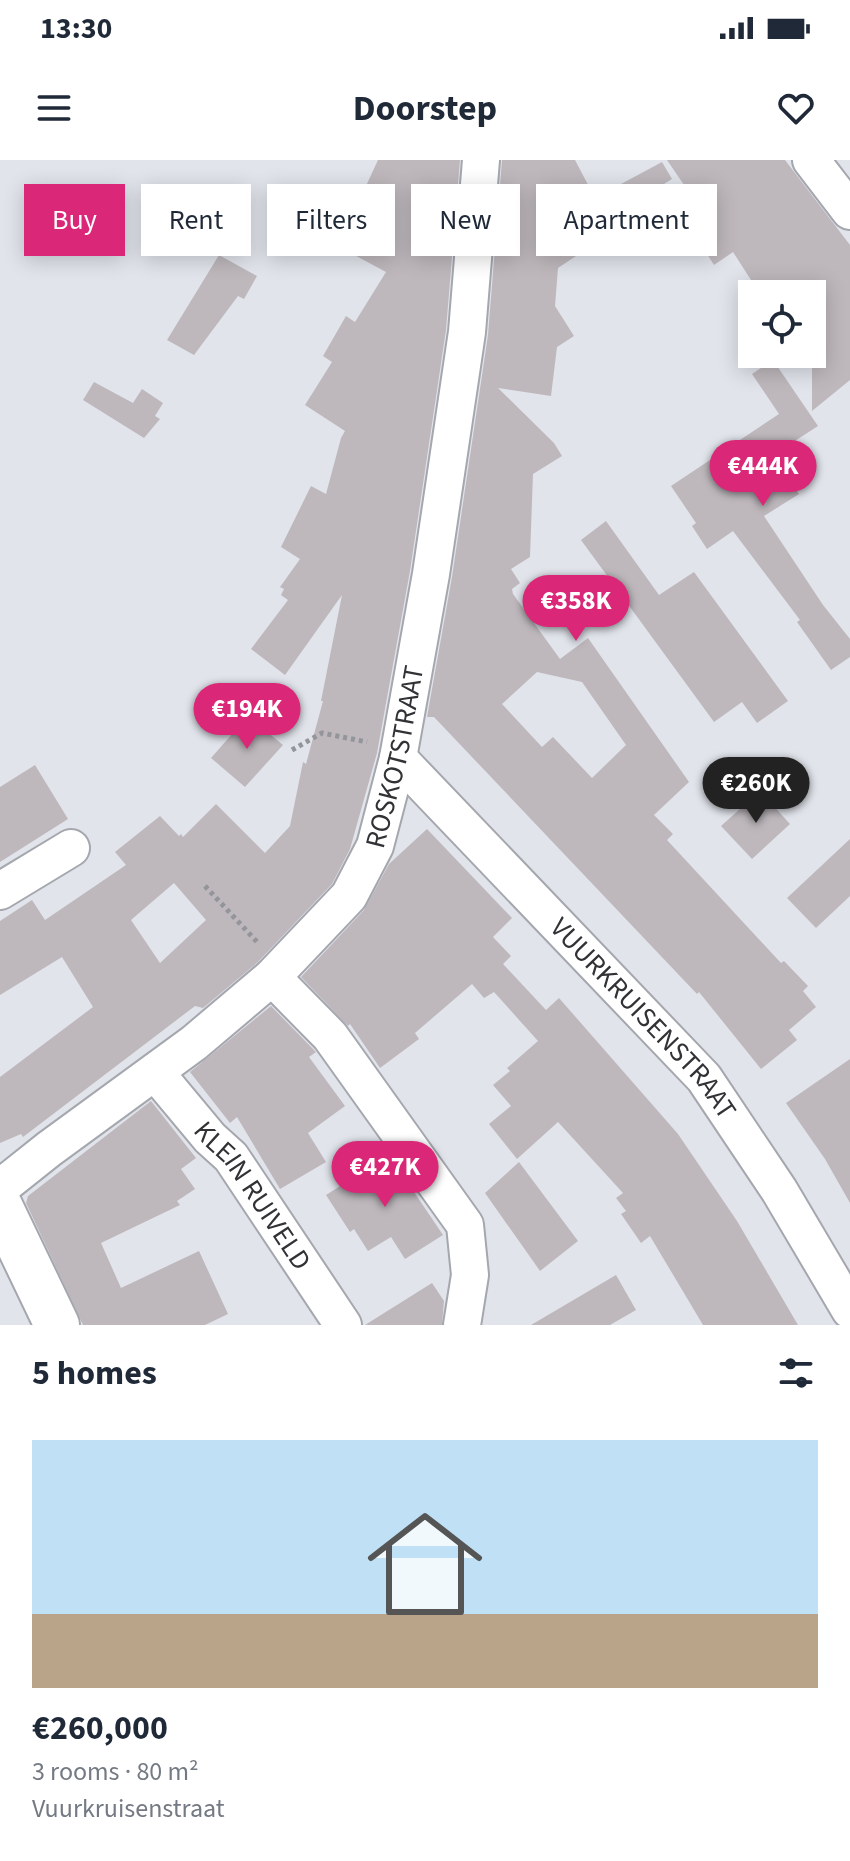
<!DOCTYPE html>
<html lang="en">
<head>
<meta charset="utf-8">
<style>
  body { margin:0; font-family:"Source Sans 3",sans-serif; background:#f2f2f3; color:#1f2937; height:100vh; display:flex; flex-direction:column; font-size:30px; white-space:nowrap }
  * { box-sizing:border-box; margin:0 }
  p { font-size:26px; color:#747a83 }
  .icon { flex:none; width:44px; height:44px; fill:none; stroke:currentColor; stroke-width:2; stroke-linecap:round; stroke-linejoin:round }
  .map { position:relative; height:1165px; overflow:hidden }
  .panel { display:flex; flex-direction:column; background:#fff; flex:1 }
  .panel>* { flex:none }
  .guide { position:absolute; left:24px; top:24px; width:802px; height:72px; display:flex; gap:16px }
  .fabs { position:absolute; left:738px; top:120px; display:grid; gap:16px }
  .fabs a { display:grid; place-items:center; width:88px; height:88px; border-radius:0px; background:#fff; box-shadow:0 4px 20px #0003; font-size:40px }
  .price { position:absolute; translate:-50% -68px; padding:0 18px; border-radius:28px; background:#db2777; color:#fff; font-size:26px; line-height:52px; filter:drop-shadow(0 2px 4px #0008) }
  .price::after { content:''; position:absolute; left:50%; top:48px; width:24px; height:18px; margin-left:-12px; background:inherit; clip-path:polygon(0 0,100% 0,50% 100%) }
  .price.current { background:#222; color:#fff }
  ul { padding:0; list-style:none }
  li { display:grid; align-content:center; gap:16px; height:424px; padding:0 32px }
  li span { display:grid; place-items:center; height:248px; border-radius:0px; color:#555 }
  li>.icon { margin-inline-start:auto }
  span .icon { width:144px; height:144px; fill:#fffc; stroke-width:1 }
  li b { font-size:34px }
  h2 { display:flex; justify-content:space-between; align-items:center; height:96px; padding:0 32px; font-size:34px }
  .pill { padding:0 28px; border-radius:0px; background:#fff; box-shadow:0 4px 20px #0003; font-size:28px; line-height:72px }
  .pill.current { background:#db2777; color:#fff }
  .status { display:flex; justify-content:space-between; align-items:center; height:56px; padding:0 40px; background:#fff; direction:ltr }
  .status svg { height:22px; fill:currentColor }
  header { display:flex; justify-content:space-between; align-items:center; height:104px; padding:0 32px; background:#fff; font-size:36px; font-weight:700 }
  .map>svg:first-child { display:block }
  .building { fill:#beb8bd; fill-rule:evenodd }
  .lines { fill:none; stroke-linecap:round; stroke-linejoin:round }
  .street-casing { stroke:#a5a7ae; stroke-width:40 }
  .secondary-casing { stroke:#a5a7ae; stroke-width:48 }
  .path { stroke:#93959a; stroke-width:5; stroke-dasharray:4 4; stroke-linecap:butt }
  .street { stroke:#fff; stroke-width:36 }
  .secondary { stroke:#fff; stroke-width:44 }
  .labels { text-anchor:middle; dominant-baseline:central; stroke-width:6; stroke-linejoin:round; paint-order:stroke }
  .street-label { font-size:28px; fill:#313235; stroke:#fff }
</style>
</head>
<body>
<div class="status"><b>13:30</b><svg viewBox="0 0 49 12"><path d="M0 12V9h3v3zM5 12V6h3v6zM10 12V3h3v9zM15 12V0h3v12zM26 1h20v11H26zM47 4h2v5h-2z"/></svg></div>
<header><svg class="icon" aria-label="menu" viewBox="0 0 24 24"><path d="M4 6h16M4 12h16M4 18h16"/></svg>Doorstep<svg class="icon" aria-label="heart" viewBox="0 0 24 24"><path d="M12 20l-8-8c-3-5 5-10 8-4 3-6 11-1 8 4z"/></svg></header>
<div class="map">
<svg width="850" height="1165" viewBox="0 0 850 1165">
  <rect width="100%" height="100%" fill="#e1e4eb"/>
  <!-- building -->
  <g class="building">
    <path d="M378,0h82l-14,170 -36,241 -33,182 -27,96 -18,35 -74,78 -55,46 -8,-2 -172,131 -2,-3 -21,9v-66l93,-70 -31,-50 -62,38v-74l32,-21 13,20 81,-55 -11,-13 45,-36 19,20 2,-2 2,3 33,-33 49,49 25,-27 13,-64 3,2 17,-63h-2l21,-106 -57,80 -34,-26 37,-49 -7,-5 3,-6 -4,-2 20,-28 -19,-12 30,-61 15,8 15,-56 4,-7 -40,-26 27,-43 -9,-6 23,-40 9,6 31,-50 -41,-22 8,-17 -7,-4zM174,723l32,37 -46,43 -29,-43z"/>
    <path d="M502,0h73l20,38 67,-36 10,17 -61,38 7,11 -60,40 -3,38 19,30 -17,11 -6,49 -53,-8 56,55 8,13 -29,18 -3,83 -19,12 9,14 -8,6 1,5 47,65 28,-21 101,144 -35,33 19,19 -6,6 114,123 3,-2 24,25 -5,5 13,16 -27,23 8,10 -36,29 -62,-77 -2,2 -263,-277h-7l25,-140 36,-242zM537,512l45,10 44,63 -34,33 -39,-41 -11,10 -40,-43z"/>
    <polygon points="667,0 785,0 850,85 850,220 812,251 812,134 760,134 733,92 714,105 695,75 695,41"/>
    <polygon points="219,95 257,116 244,139 238,136 194,195 167,180"/>
    <polygon points="773,200 818,266 773,295 799,334 764,356 823,445 850,479 850,497 831,510 797,462 800,460 733,371 707,389 692,366 696,363 671,326 779,254 752,214"/>
    <polygon points="94,222 133,243 142,229 163,243 155,256 160,259 144,278 83,240"/>
    <polygon points="606,361 659,435 694,412 788,541 757,563 742,542 714,562 581,380"/>
    <polygon points="248,556 283,585 245,627 211,598"/>
    <polygon points="35,605 68,659 0,702 0,627"/>
    <polygon points="760,631 790,664 752,699 721,666"/>
    <polygon points="427,669 512,758 493,777 511,796 503,804 546,850 559,838 678,974 737,1061 798,1165 703,1165 650,1076 641,1083 621,1054 626,1051 616,1038 623,1033 558,962 517,999 489,964 511,946 493,925 510,911 507,908 538,881 494,832 484,838 472,824 415,873 419,879 380,908 350,864 348,866 301,817 364,750 389,704"/>
    <polygon points="850,679 850,736 816,768 787,738"/>
    <polygon points="271,846 314,890 316,892 309,897 345,946 308,973 326,1002 280,1029 237,957 230,963 190,912"/>
    <polygon points="850,899 850,1043 825,999 786,943"/>
    <polygon points="151,941 196,998 181,1009 195,1029 177,1041 180,1045 101,1083 121,1128 199,1091 228,1154 205,1165 83,1165 26,1043 28,1036"/>
    <polygon points="389,995 443,1075 405,1099 391,1077 368,1091 354,1069 350,1072 326,1035"/>
    <polygon points="519,1002 578,1081 540,1111 485,1033"/>
    <polygon points="616,1115 636,1150 610,1165 531,1165"/>
    <polygon points="432,1123 444,1141 442,1165 365,1165"/>
  </g>
  <g class="lines">
    <defs>
      <g id="street">
        <polyline points="811,0 850,51"/>
        <path id="s1" d="M398,598l306,320 75,112 71,120"/>
        <polyline points="0,731 71,688"/>
        <polyline points="272,817 330,876 465,1065 470,1115 462,1165"/>
        <path id="s2" d="M155,912l55,66 21,19 112,168"/>
        <path id="s3" d="M0,1028l49,-39 145,-106 78,-66 77,-81 26,-50 23,-88 33,-184 36,-242 14,-172"/>
      </g>
      <polyline id="secondary" points="0,1046 57,1165"/>
    </defs>
    <!-- street casing -->
    <use href="#street" class="street-casing"/>
    <!-- secondary casing -->
    <use href="#secondary" class="secondary-casing"/>
    <!-- path -->
    <g class="path">
      <polyline points="292,590 322,573 367,582"/>
      <polyline points="205,726 259,784"/>
    </g>
    <!-- street -->
    <use href="#street" class="street"/>
    <!-- secondary -->
    <use href="#secondary" class="secondary"/>
  </g>
  <g class="labels">
    <!-- street labels -->
    <g class="street-label">
      <text stroke="none"><textPath href="#s3" startOffset="604">ROSKOTSTRAAT</textPath></text>
      <text stroke="none"><textPath href="#s1" startOffset="358">VUURKRUISENSTRAAT</textPath></text>
      <text stroke="none"><textPath href="#s2" startOffset="158">KLEIN RUIVELD</textPath></text>
    </g>
  </g>
</svg>
<div class="fabs">
<a><svg class="icon" aria-label="locate" viewBox="0 0 24 24"><circle cx="12" cy="12" r="6"/><path d="M12 2v4M12 18v4M2 12h4M18 12h4"/></svg></a>
</div>
<b class="price" style="left:763px;top:348px">€444K</b>
<b class="price" style="left:576px;top:483px">€358K</b>
<b class="price" style="left:247px;top:591px">€194K</b>
<b class="price current" style="left:756px;top:665px">€260K</b>
<b class="price" style="left:385px;top:1049px">€427K</b>
<div class="guide">
<a class="pill current">Buy</a>
<a class="pill">Rent</a>
<a class="pill">Filters</a>
<a class="pill">New</a>
<a class="pill">Apartment</a>
</div>
</div>
<section class="panel">
<h2>5 homes<svg class="icon" aria-label="filters" viewBox="0 0 24 24"><path d="M4 7h16M4 17h16"/><circle cx="9" cy="7" r="2"/><circle cx="15" cy="17" r="2"/></svg></h2>
<ul>
<li><span style="background:linear-gradient(#bfe0f5 70%,#b9a48a 0)"><svg class="icon" aria-label="home" viewBox="0 0 24 24"><path d="M3 11l9-7 9 7M6 9v11h12V9"/></svg></span><div><b>€260,000</b><p>3 rooms · 80 m²</p><p>Vuurkruisenstraat</p></div></li>
</ul>
</section>
</body>
</html>
